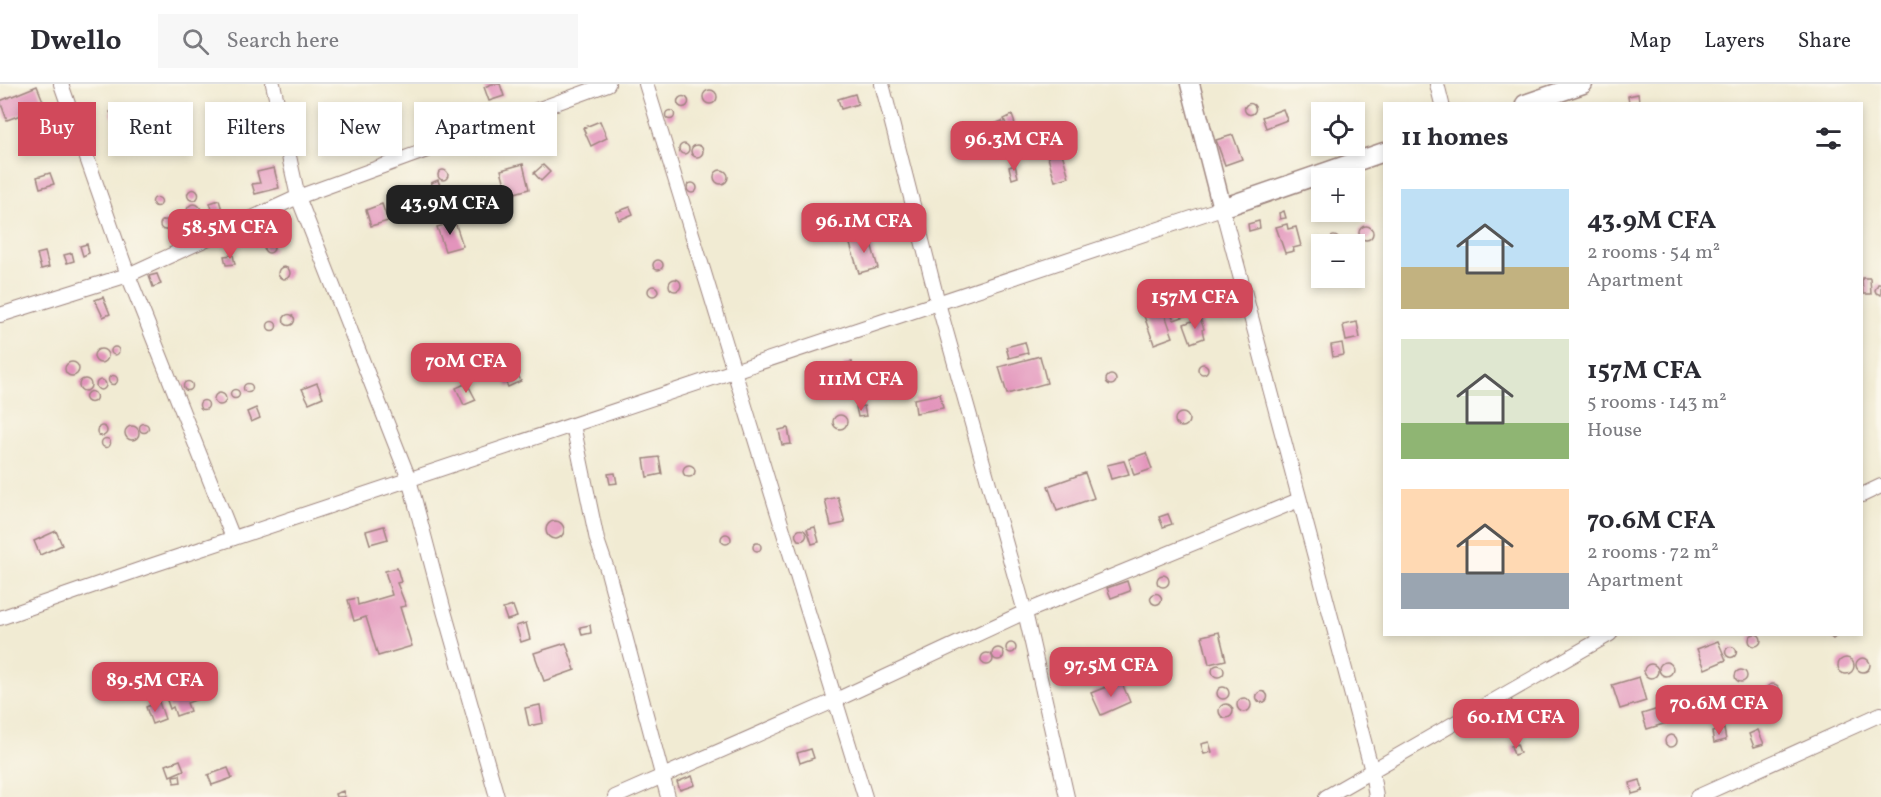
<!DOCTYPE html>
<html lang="en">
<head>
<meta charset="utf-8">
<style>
  body { margin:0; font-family:Vollkorn,serif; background:#f7f7f7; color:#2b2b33; height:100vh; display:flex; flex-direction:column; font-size:22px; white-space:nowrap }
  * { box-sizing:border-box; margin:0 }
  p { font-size:20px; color:#7c7c81 }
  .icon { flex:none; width:33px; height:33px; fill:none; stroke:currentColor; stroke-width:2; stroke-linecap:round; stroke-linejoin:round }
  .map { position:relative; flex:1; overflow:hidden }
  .side { position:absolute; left:1383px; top:18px; width:480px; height:534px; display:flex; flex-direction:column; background:#fff; border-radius:0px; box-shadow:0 3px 9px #0003 }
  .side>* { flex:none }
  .guide { position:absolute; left:18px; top:18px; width:570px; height:54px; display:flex; gap:12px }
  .fabs { position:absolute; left:1311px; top:18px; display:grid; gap:12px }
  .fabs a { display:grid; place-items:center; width:54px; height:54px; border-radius:0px; background:#fff; box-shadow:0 3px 9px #0003; font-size:30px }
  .price { position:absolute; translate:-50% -51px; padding:0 14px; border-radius:12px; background:#d1495b; color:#fff; font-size:20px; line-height:39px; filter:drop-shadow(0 2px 3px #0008) }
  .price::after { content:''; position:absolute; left:50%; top:36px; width:18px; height:14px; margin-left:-9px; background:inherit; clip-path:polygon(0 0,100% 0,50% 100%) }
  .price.current { background:#222; color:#fff }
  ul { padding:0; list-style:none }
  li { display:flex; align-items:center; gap:18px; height:150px; padding:0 18px }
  li span { display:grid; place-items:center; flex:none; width:168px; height:120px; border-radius:0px; color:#555 }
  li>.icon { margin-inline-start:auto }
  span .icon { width:72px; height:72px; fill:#fffc; stroke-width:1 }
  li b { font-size:26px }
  h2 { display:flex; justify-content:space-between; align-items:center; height:72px; padding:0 18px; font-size:26px }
  .pill { padding:0 21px; border-radius:0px; background:#fff; box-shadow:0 3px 9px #0003; font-size:21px; line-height:54px }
  .pill.current { background:#d1495b; color:#fff }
  header { display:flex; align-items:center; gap:36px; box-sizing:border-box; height:84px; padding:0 30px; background:#fff; border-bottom:2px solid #e1e1e2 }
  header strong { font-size:28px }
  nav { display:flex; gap:33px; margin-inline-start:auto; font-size:21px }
  .search { width:420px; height:54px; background:#f7f7f7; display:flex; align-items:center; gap:15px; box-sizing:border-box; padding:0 21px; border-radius:0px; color:#7c7c81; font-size:22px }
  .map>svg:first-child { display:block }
  .building { fill:#e394bc }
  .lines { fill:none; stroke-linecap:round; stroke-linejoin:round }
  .minor-casing { stroke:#9e857f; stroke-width:16 }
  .tertiary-casing { stroke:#9e857f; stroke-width:21 }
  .minor { stroke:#fff; stroke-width:14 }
  .tertiary { stroke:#fff; stroke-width:18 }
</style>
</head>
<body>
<header>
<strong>Dwello</strong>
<div class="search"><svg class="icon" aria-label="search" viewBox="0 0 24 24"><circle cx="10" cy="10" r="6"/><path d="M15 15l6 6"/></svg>Search here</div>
<nav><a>Map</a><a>Layers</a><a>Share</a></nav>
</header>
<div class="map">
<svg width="1881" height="713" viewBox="0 0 1881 713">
  <rect width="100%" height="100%" fill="#fbf7ec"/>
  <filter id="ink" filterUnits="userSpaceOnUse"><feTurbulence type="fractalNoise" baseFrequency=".0167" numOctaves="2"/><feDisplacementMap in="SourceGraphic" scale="12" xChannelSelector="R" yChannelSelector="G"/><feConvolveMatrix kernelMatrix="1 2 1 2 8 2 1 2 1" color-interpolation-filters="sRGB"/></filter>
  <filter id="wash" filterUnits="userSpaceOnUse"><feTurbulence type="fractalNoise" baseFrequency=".008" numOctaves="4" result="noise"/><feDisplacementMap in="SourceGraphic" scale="24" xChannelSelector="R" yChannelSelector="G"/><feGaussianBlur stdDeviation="1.35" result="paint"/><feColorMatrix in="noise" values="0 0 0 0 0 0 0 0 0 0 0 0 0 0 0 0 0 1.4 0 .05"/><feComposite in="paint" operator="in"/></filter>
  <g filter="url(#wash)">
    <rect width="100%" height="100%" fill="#f1ebd3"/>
    <g id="blocks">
      <!-- building -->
      <g class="building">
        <polygon points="492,0 500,0 504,12 489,17 484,3"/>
        <polygon points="37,2 45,22 7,36 0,17"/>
        <circle cx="710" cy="13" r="7"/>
        <polygon points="855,10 858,20 841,25 838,15"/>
        <polygon points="1638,10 1639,17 1629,19 1628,12"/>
        <circle cx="683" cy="18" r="5.5"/>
        <circle cx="1250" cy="25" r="5.5"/>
        <polygon points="122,21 127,30 116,37 110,28"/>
        <polygon points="257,23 267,60 240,68 229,31"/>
        <polygon points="1283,25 1287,36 1266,44 1262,33"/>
        <circle cx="670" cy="31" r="4.5"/>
        <polygon points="1012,31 1015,40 1007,43 1004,35"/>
        <polygon points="47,36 54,53 45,57 38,40"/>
        <polygon points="600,37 607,54 591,62 583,44"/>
        <polygon points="1002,37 1004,44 997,47 994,40"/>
        <polygon points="136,40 141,48 122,59 117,51"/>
        <circle cx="1032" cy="54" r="6"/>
        <polygon points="1233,51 1242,75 1225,81 1216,56"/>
        <circle cx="1045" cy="64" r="6"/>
        <circle cx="684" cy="65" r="5"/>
        <circle cx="697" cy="67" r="6"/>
        <polygon points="1061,66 1069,93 1055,97 1047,70"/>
        <polygon points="523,80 529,105 508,111 501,86"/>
        <polygon points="543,81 550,88 541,97 534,89"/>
        <polygon points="1015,81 1018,93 1012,95 1009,83"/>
        <polygon points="274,84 279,104 255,110 252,100 260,99 257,88"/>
        <circle cx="443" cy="91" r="5"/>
        <circle cx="721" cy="93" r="7"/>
        <polygon points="50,89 54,100 40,104 37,93"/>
        <polygon points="438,96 440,102 435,105 431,99"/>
        <circle cx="692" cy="104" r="5"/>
        <circle cx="193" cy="111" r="5.5"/>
        <polygon points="436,108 438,114 429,117 427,111"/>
        <circle cx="157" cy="118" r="4.5"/>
        <polygon points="219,116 222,126 213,128 210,119"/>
        <polygon points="416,119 418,129 402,131 401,122"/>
        <polygon points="382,120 388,137 371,142 366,126"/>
        <circle cx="194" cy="127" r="7"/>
        <polygon points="446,121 449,129 436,134 433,126"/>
        <polygon points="630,123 633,130 619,136 616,128"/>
        <polygon points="1284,127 1286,134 1280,135 1279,129"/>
        <polygon points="879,134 885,151 877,154 871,136"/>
        <circle cx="165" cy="141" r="5"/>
        <polygon points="1259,137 1260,144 1249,147 1248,140"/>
        <polygon points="455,138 463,162 445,167 437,143"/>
        <polygon points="1287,140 1288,145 1296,143 1301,162 1293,164 1294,167 1285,169 1276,143"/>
        <circle cx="1366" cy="149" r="7"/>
        <polygon points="869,152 878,184 859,189 849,157"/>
        <circle cx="1334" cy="157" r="5"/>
        <circle cx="269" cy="164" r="5"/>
        <polygon points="87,160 89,169 83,172 80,162"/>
        <polygon points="45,168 49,183 41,185 37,170"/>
        <polygon points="72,169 74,177 67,179 64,171"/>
        <polygon points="233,171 235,180 226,181 224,172"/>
        <circle cx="658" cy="181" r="5"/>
        <circle cx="284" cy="189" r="6"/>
        <polygon points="157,190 161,200 153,203 149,192"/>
        <polygon points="1862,194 1870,194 1871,210 1863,210"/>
        <circle cx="675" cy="201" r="6"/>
        <polygon points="1878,200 1881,200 1881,211 1876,209 1875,206"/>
        <circle cx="653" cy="207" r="5"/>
        <polygon points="1186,209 1194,229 1174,236 1166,216"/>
        <polygon points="103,213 110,230 103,233 95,216"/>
        <polygon points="1163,225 1173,253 1154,260 1144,232"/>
        <circle cx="289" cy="236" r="5.5"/>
        <polygon points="1200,234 1204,245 1202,246 1204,254 1191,259 1184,240"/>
        <circle cx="272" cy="242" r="4.5"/>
        <polygon points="1357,238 1360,254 1346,257 1343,241"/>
        <polygon points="1025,258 1028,269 1009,274 1006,263"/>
        <polygon points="1342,259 1344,271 1333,273 1331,261"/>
        <circle cx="115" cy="267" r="4"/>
        <circle cx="101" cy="272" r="7"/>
        <polygon points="1040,272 1047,299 1007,310 999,283"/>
        <polygon points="852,278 853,286 844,288 843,280"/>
        <circle cx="72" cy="285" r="7"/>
        <circle cx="1203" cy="285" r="5"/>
        <polygon points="514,283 521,297 508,303 501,288"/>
        <circle cx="1111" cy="296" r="5"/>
        <circle cx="113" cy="296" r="4.5"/>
        <circle cx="85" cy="301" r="6"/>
        <circle cx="101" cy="301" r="5"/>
        <circle cx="188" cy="302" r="4.5"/>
        <polygon points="317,299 323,313 309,319 302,305"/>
        <polygon points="467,299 476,316 464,321 456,304"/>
        <circle cx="248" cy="304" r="4.5"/>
        <circle cx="235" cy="310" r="4.5"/>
        <circle cx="91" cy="313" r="5.5"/>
        <circle cx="220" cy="315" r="6"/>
        <polygon points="940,310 943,324 916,329 914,315"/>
        <circle cx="204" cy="321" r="4.5"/>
        <polygon points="864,322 866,332 858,333 856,323"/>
        <polygon points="256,324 260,334 251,338 247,328"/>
        <circle cx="1182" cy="336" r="7"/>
        <circle cx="840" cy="338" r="7"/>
        <circle cx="144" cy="344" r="4.5"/>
        <circle cx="132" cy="349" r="7"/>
        <circle cx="102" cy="347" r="5"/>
        <polygon points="788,344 791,360 782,361 779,346"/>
        <circle cx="106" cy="359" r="4.5"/>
        <polygon points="1146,369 1152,385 1134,391 1129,375"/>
        <polygon points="659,373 662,390 647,393 644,375"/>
        <polygon points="1124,377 1129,390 1111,395 1107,381"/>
        <circle cx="689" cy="387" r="6"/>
        <polygon points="615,389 617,399 610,400 608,390"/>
        <polygon points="1085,389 1094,414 1057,427 1048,402"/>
        <polygon points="838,413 845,439 831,442 825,416"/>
        <polygon points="1168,430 1172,440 1163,443 1159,433"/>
        <circle cx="555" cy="446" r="9"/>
        <polygon points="384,442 388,455 370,460 366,447"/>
        <polygon points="815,443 819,458 812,460 807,445"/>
        <circle cx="801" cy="451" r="5.5"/>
        <polygon points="56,447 62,461 40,471 34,457"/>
        <circle cx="726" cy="455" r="5"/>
        <circle cx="757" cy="463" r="4"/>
        <polygon points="397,484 401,498 397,499 406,522 400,523 412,562 378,572 366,533 354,537 348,516 357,514 358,521 392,511 385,487"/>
        <circle cx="1163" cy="497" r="6"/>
        <polygon points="1127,497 1130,507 1111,514 1107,504"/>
        <circle cx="1156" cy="515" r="5.5"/>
        <polygon points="513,522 517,533 507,536 503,525"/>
        <polygon points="526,539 530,555 521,558 516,542"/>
        <polygon points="590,541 591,549 582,551 580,543"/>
        <polygon points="1219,548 1226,576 1209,580 1202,552"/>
        <polygon points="1827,550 1839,550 1833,555"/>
        <circle cx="1755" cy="556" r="6"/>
        <polygon points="1718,557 1726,576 1705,585 1697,565"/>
        <polygon points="566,559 575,586 544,597 534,569"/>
        <circle cx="1011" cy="564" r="5"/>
        <circle cx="1731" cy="568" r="5.5"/>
        <circle cx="998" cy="570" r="6"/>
        <circle cx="987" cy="575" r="6"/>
        <circle cx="1846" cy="582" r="8"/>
        <circle cx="1863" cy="581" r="7"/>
        <circle cx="1666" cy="585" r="7"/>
        <circle cx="1651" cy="587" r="7"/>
        <circle cx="1218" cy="587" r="6"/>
        <circle cx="1741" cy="592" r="6"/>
        <polygon points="193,589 201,614 187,619 190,627 176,632 173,623 170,625 161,599"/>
        <polygon points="1639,593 1646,617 1620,625 1612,601"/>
        <polygon points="1121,597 1130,618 1101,631 1091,609"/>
        <circle cx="1773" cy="607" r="7"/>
        <circle cx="1223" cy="609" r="6"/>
        <circle cx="1732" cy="608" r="5"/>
        <circle cx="1262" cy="613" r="5.5"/>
        <circle cx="1244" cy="621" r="7"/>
        <polygon points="1511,614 1516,633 1506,637 1500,617"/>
        <circle cx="1735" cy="622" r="6"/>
        <circle cx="1773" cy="622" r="5"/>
        <polygon points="159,618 165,635 152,640 146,623"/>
        <circle cx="1226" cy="627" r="7"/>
        <polygon points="540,621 543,639 529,642 525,624"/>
        <polygon points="1668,622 1673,637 1647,645 1642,630"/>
        <polygon points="1724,645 1726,656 1714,659 1712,648"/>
        <polygon points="1758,646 1764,660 1754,663 1749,650"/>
        <circle cx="1671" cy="657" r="6"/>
        <polygon points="1209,658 1212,668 1204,670 1201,660"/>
        <polygon points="1517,660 1520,669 1514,671 1511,662"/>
        <polygon points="811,665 814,674 800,679 797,669"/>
        <polygon points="180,676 184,686 170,692 166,681"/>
        <polygon points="228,684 232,694 212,701 208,691"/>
        <polygon points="180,691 181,698 174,699 173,692"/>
        <polygon points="692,692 695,701 680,706 677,698"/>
        <polygon points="1640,696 1643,707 1632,710 1630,699"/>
        <polygon points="343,707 345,713 336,713 335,710"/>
      </g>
    </g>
  </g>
  <g filter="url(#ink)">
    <use href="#blocks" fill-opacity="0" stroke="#9e857f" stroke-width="1.5"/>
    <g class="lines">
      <defs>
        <g id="minor">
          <polyline points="61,0 128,191 233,454"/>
          <polyline points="273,0 298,113 409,395 444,527 497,713"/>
          <polyline points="646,0 865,713"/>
          <polyline points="882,0 938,219 1025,528 1067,713"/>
          <polyline points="1437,0 1442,20"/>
          <polyline points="0,231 128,191 298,113 608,0"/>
          <polyline points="573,341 597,456 608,488 668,713"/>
          <polyline points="1862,411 1881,402"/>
          <polyline points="0,534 147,483 1222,124 1372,687 1376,713"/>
          <polyline points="615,713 836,616 1025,528 1299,416"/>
          <polyline points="1326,713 1610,550"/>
          <polyline points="1697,713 1881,630"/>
        </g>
        <g id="tertiary">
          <polyline points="1190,0 1222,124 1384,68"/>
          <polyline points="1525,20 1583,0"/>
        </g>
      </defs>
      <!-- minor casing -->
      <use href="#minor" class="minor-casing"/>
      <!-- tertiary casing -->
      <use href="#tertiary" class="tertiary-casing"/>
      <!-- minor -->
      <use href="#minor" class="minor"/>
      <!-- tertiary -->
      <use href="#tertiary" class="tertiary"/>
    </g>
  </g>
</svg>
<div class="fabs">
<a><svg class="icon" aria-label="locate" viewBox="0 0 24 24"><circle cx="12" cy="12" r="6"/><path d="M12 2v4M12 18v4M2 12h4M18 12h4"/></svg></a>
<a>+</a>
<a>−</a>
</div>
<b class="price" style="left:1014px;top:88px">96.3M CFA</b>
<b class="price current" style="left:450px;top:152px">43.9M CFA</b>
<b class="price" style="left:864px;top:170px">96.1M CFA</b>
<b class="price" style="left:230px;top:176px">58.5M CFA</b>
<b class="price" style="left:1195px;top:246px">157M CFA</b>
<b class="price" style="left:466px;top:310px">70M CFA</b>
<b class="price" style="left:861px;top:328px">111M CFA</b>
<b class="price" style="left:1111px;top:614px">97.5M CFA</b>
<b class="price" style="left:155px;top:629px">89.5M CFA</b>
<b class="price" style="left:1719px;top:652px">70.6M CFA</b>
<b class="price" style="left:1516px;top:666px">60.1M CFA</b>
<div class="guide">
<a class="pill current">Buy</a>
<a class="pill">Rent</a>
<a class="pill">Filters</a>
<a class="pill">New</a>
<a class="pill">Apartment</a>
</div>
<section class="side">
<h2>11 homes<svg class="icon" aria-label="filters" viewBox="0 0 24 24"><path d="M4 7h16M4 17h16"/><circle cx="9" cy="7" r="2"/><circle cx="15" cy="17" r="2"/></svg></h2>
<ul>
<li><span style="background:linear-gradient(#bfe0f5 65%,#c2b280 0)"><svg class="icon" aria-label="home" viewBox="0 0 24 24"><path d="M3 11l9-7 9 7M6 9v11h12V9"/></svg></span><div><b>43.9M CFA</b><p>2 rooms · 54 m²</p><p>Apartment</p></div></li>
<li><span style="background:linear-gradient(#dfe7d0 70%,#8fb573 0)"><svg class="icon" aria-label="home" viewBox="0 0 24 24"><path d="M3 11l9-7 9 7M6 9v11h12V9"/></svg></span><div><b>157M CFA</b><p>5 rooms · 143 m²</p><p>House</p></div></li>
<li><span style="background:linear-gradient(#ffd9b3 70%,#9aa5b1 0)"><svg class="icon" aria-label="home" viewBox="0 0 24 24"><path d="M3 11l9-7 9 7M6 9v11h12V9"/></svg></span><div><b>70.6M CFA</b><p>2 rooms · 72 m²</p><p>Apartment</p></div></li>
</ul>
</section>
</div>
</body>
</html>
